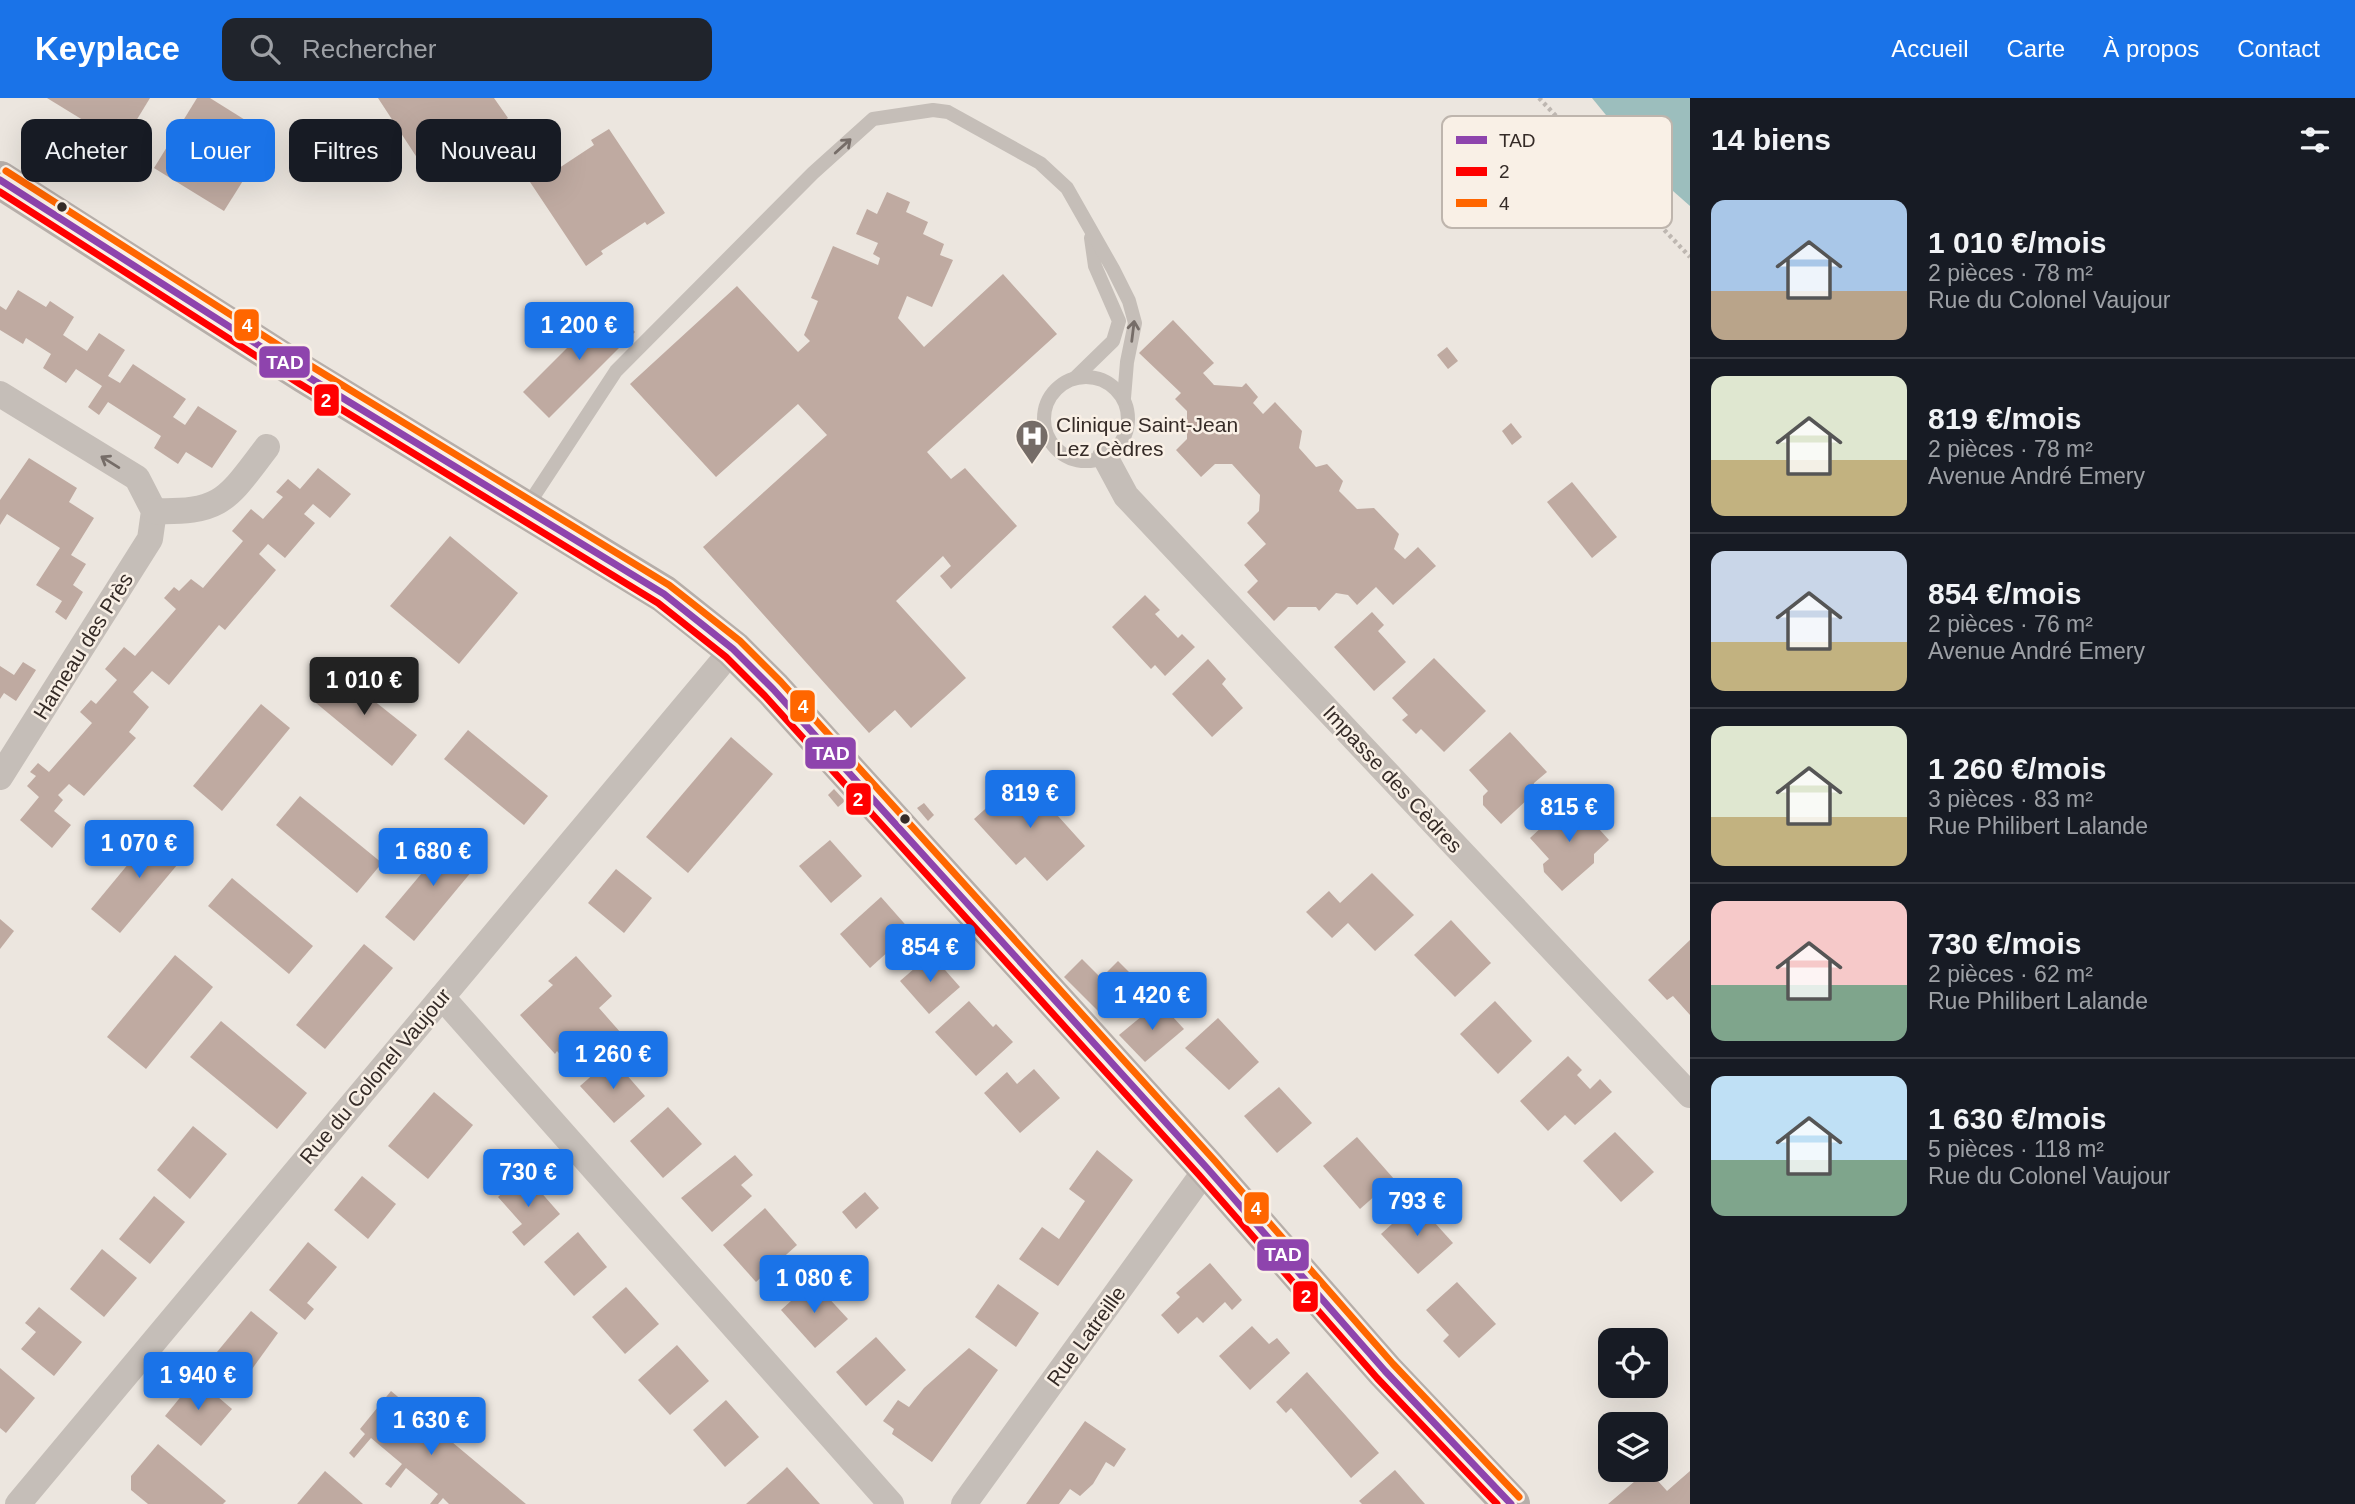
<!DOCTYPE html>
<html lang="fr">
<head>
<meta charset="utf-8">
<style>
  body { margin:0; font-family:Helvetica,sans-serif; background:#20242c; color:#f1f3f6; height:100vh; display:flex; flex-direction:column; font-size:26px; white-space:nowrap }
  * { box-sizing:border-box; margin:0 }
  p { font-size:23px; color:#9ea1a6 }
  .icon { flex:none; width:38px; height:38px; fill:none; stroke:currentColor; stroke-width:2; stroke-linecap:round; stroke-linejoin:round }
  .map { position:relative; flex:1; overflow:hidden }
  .panel { display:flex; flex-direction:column; background:#171b24; width:665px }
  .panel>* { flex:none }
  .top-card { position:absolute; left:21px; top:21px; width:665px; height:63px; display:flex; gap:14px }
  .buttons { position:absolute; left:1598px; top:1230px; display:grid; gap:14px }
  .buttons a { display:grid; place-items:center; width:70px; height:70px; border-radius:14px; background:#171b24; box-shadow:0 7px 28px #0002; font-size:35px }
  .price { position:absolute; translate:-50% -60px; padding:0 16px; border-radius:7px; background:#1a73e8; color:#fff; font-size:23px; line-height:46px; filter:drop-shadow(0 2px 4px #0008) }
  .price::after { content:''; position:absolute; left:50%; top:42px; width:21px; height:16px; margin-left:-10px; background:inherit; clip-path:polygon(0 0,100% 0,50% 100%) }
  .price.selected { background:#222; color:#fff }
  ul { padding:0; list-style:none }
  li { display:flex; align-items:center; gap:21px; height:175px; padding:0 21px }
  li+li { border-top:2px solid #363941 }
  li span { display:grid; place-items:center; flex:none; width:196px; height:140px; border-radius:14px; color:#555 }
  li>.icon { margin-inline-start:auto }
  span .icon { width:84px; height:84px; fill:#fffc; stroke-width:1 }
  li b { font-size:30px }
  h2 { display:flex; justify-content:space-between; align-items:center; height:84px; padding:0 21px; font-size:30px }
  .chip { padding:0 24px; border-radius:14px; background:#171b24; box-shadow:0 7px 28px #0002; font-size:24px; line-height:63px }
  .chip.selected { background:#1a73e8; color:#fff }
  header { display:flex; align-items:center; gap:42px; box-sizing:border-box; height:98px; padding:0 35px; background:#1a73e8; color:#fff }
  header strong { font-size:33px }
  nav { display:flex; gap:38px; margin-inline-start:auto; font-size:24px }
  .search { width:490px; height:63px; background:#20242c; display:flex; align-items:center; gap:18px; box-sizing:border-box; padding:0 24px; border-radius:14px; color:#9ea1a6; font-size:26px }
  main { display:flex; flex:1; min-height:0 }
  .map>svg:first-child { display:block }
  .water { fill:#9cbebd }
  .building { fill:#bfaaa1 }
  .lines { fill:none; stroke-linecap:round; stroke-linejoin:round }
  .path { stroke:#beb7b1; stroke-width:4.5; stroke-dasharray:3.5 3.5; stroke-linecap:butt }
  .lane { stroke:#c5beb8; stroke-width:14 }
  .street { stroke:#c5beb8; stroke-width:26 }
  .secondary { stroke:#b6aea9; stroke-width:38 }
  .bus-1-casing { stroke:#f9f0e6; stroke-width:12 }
  .bus-2-casing { stroke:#f9f0e6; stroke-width:12 }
  .bus-3-casing { stroke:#f9f0e6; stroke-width:12 }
  .bus-1 { stroke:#8e44ad; stroke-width:7 }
  .bus-2 { stroke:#f00; stroke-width:7 }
  .bus-3 { stroke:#f60; stroke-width:7 }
  .oneway { stroke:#766d68 }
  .bus-dot { fill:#352b27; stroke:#f9f0e6; stroke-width:2.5 }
  .labels { text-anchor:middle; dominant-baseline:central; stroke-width:5; stroke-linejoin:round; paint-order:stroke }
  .poi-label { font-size:21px; fill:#352b27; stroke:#f9f0e6; text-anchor:start }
  .street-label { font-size:21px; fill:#352b27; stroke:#f9f0e6 }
  .key { fill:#f9f0e6; stroke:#beb5ad; stroke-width:2 }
  .key-label { font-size:19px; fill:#352b27 }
  .line-badge { stroke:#f9f0e6; stroke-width:2.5 }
  .badge-label { font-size:19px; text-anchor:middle; font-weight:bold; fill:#fff }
</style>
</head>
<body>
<header>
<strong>Keyplace</strong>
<div class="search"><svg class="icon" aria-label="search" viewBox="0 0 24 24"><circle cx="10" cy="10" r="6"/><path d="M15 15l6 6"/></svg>Rechercher</div>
<nav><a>Accueil</a><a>Carte</a><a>À propos</a><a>Contact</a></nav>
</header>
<main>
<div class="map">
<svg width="1690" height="1406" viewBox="0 0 1690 1406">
  <rect width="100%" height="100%" fill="#ece6df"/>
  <!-- water -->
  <polygon class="water" points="1592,0 1690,0 1690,108 1656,78"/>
  <!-- building -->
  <g class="building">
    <polygon points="47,0 150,0 122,46"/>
    <polygon points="197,0 210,0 271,38 224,113 154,70"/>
    <polygon points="378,0 494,0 508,20 490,32 488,28 427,75"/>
    <polygon points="609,31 665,115 647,127 645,124 601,153 603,156 586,168 530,84 547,72 550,76 594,47 591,42"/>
    <polygon points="887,94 910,104 906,114 928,124 923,136 944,146 940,157 953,162 932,209 907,198 898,220 924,249 1003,176 1057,236 927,354 951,381 965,370 1017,428 951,491 940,478 951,468 943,458 896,503 966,580 911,630 895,612 869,635 703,449 827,337 798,306 716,379 630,286 737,188 798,254 810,243 804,237 818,203 811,200 833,148 878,167 880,160 873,156 878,145 856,136 867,111 877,116"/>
    <polygon points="18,192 46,209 50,203 74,219 63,237 87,253 99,235 125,252 108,278 120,285 133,266 186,301 173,319 185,327 198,308 237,333 212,370 186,354 178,366 154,350 161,338 108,304 99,317 88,309 102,288 76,271 66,285 43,270 51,256 26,240 23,246 0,232 0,208 6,212"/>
    <polygon points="609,208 635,234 549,320 523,294"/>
    <polygon points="1173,222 1214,265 1203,275 1214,287 1242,289 1246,285 1258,299 1253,305 1263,316 1275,304 1302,333 1299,350 1316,369 1327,366 1343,383 1339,393 1357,411 1374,410 1399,436 1394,451 1405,461 1418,449 1436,468 1393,507 1376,489 1357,507 1348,497 1336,495 1319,513 1316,509 1288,509 1274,523 1247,494 1258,483 1244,467 1266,446 1247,425 1259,413 1260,397 1232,366 1215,366 1201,379 1176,352 1187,341 1187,313 1175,301 1181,295 1139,255"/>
    <polygon points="1447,249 1458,263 1448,271 1437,257"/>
    <polygon points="1511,325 1522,339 1512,347 1502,333"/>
    <polygon points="29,360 77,390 69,404 94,420 71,457 86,466 73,487 83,494 66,522 55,514 62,503 36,487 60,450 7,416 0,427 0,402"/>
    <polygon points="318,370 351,396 330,420 313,406 304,416 315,425 285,460 268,446 259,456 276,472 225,532 219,527 169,587 152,573 133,594 149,609 129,634 136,640 84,698 69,686 58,697 63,702 54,713 71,727 52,750 20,722 39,699 27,688 36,678 30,674 38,665 49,674 92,625 80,614 91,602 96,606 117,582 105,571 124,549 135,558 176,511 164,500 174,489 179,493 191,481 203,490 243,443 232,433 251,411 263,421 283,399 276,394 288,381 300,391"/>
    <polygon points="1572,384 1617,439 1592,460 1547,404"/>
    <polygon points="450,438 518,495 459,566 390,508"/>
    <polygon points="1145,497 1160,512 1155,516 1178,540 1182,536 1195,549 1165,578 1155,567 1151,571 1112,529"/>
    <polygon points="1372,514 1384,527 1378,533 1406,564 1374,593 1334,549"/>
    <polygon points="1434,560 1486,613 1444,654 1421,631 1416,636 1402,622 1408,617 1392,600"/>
    <polygon points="1208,561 1226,581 1222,586 1243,610 1212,639 1172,596"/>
    <polygon points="23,564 36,572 16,603 4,595 0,601 0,568 14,577"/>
    <polygon points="334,571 417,637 392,668 310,600"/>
    <polygon points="261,606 290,630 222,713 193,688"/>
    <polygon points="468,632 548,698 524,727 444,661"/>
    <polygon points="1510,634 1547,674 1534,685 1531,698 1501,726 1483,707 1483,698 1488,693 1469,672"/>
    <polygon points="731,639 773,676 688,775 646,739"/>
    <polygon points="1022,678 1085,748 1047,783 1025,759 1016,767 974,721"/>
    <polygon points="834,691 845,703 838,709 828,697"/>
    <polygon points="300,698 382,765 357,795 276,727"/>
    <polygon points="1572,701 1609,742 1594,756 1594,765 1562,793 1544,774 1543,766 1549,761 1530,740"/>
    <polygon points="924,705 934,717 928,723 917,710"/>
    <polygon points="158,730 188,754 120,835 91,811"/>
    <polygon points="453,738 482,761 414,843 385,819"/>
    <polygon points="830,742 862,778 831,805 799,768"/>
    <polygon points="616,771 652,800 624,835 588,805"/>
    <polygon points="1372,775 1414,817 1375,853 1348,825 1332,840 1306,814 1329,793 1340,805"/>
    <polygon points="232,780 313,848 289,876 208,808"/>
    <polygon points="881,799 911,833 870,870 840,836"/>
    <polygon points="0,821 14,833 0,851"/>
    <polygon points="1451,822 1491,865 1455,899 1414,857"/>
    <polygon points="1690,842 1690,917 1673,898 1667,902 1648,882"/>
    <polygon points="364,846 393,870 325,951 296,927"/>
    <polygon points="931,856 960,889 929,916 900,883"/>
    <polygon points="175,857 213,889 146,971 107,939"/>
    <polygon points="576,858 612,898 599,910 621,935 577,974 557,953 555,956 520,917 553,887 548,883"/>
    <polygon points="1082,861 1101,880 1118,863 1136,881 1100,915 1064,879"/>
    <polygon points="969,903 993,929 996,926 1013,944 976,978 935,934"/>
    <polygon points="1495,903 1532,943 1498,976 1460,936"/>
    <polygon points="1159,904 1184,931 1145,964 1119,937"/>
    <polygon points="1218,920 1259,964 1229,992 1185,950"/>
    <polygon points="221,923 307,995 277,1031 190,959"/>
    <polygon points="1568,958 1582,972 1577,977 1590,991 1600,981 1612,994 1575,1027 1565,1017 1548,1033 1520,1003"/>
    <polygon points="612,960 645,998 614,1025 580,988"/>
    <polygon points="1034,971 1060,1000 1020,1035 984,995 1007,974 1017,986"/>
    <polygon points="1279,989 1312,1025 1277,1055 1244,1018"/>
    <polygon points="434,994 473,1027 428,1081 388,1048"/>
    <polygon points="668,1009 702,1046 663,1080 630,1043"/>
    <polygon points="193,1028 227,1056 190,1101 157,1072"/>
    <polygon points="1615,1034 1654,1074 1621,1104 1583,1063"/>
    <polygon points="1357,1039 1394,1081 1360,1111 1323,1068"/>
    <polygon points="1097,1052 1133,1082 1058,1188 1019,1161 1042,1129 1059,1141 1085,1103 1069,1091"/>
    <polygon points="735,1057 753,1077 741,1087 752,1098 712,1134 681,1100"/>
    <polygon points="524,1075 560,1116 524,1148 512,1134 522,1126 498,1099"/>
    <polygon points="362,1078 396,1106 368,1141 334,1112"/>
    <polygon points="865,1094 879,1110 856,1131 842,1114"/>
    <polygon points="154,1098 185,1124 150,1166 119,1141"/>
    <polygon points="1416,1104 1453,1145 1418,1176 1381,1136"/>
    <polygon points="765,1110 797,1147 756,1184 723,1147"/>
    <polygon points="578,1134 607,1169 574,1198 544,1164"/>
    <polygon points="308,1144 337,1169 307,1205 314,1211 305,1222 269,1192"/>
    <polygon points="102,1151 137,1180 104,1219 70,1191"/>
    <polygon points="1210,1165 1242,1202 1232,1212 1225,1204 1203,1225 1197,1219 1178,1236 1161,1217 1180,1199 1176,1195"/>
    <polygon points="813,1183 848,1221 815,1250 781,1212"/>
    <polygon points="1457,1184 1496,1226 1459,1260 1443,1243 1449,1237 1426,1212"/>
    <polygon points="998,1186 1039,1215 1016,1249 975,1219"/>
    <polygon points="626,1189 659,1226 625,1256 592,1219"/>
    <polygon points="39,1209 82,1244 54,1278 21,1251 36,1234 25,1225"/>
    <polygon points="251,1213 278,1235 247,1278 217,1254"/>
    <polygon points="1252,1228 1269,1246 1277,1240 1290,1255 1250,1292 1219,1258"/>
    <polygon points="876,1239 906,1272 866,1308 836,1274"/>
    <polygon points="677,1247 709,1283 670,1317 638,1282"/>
    <polygon points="969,1250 998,1272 932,1364 892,1336 894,1331 883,1323 898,1302 909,1309 924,1290"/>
    <polygon points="0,1270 35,1300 6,1335 0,1330"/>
    <polygon points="1307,1274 1379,1355 1351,1380 1291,1310 1286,1315 1276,1304"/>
    <polygon points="196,1280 232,1311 201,1348 165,1318"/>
    <polygon points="391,1293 526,1406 449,1406 443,1400 438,1406 430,1406 438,1396 406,1370 391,1390 385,1386 402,1366 371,1340 354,1360 349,1355 365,1336 360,1331"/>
    <polygon points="726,1302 759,1339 725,1369 693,1332"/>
    <polygon points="1085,1323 1126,1351 1114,1369 1106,1364 1093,1386 1080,1398 1070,1391 1059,1406 1026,1406"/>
    <polygon points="158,1346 226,1403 223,1406 148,1406 131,1392 131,1378"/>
    <polygon points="787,1369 820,1406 746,1406 783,1373"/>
    <polygon points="1395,1372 1425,1406 1362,1406 1359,1403"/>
    <polygon points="1648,1372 1667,1393 1690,1373 1690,1406 1608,1406"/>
    <polygon points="325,1373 363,1406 297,1406"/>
  </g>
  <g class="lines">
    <!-- path -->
    <polyline class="path" points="1539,0 1690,159"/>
    <!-- lane -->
    <g class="lane">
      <circle cx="1086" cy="321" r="42"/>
      <polyline points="1075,280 1113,243 1119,223 1095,168 1091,140"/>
      <polyline points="526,410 616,273 813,75 873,21 933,12 948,14 1040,65 1067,90 1113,171 1129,203 1135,225 1127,264 1124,300"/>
    </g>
    <!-- street -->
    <g class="street">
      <polyline points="0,296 137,380 154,413 150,441 0,679"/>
      <polyline points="1105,359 1126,398 1690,997"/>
      <path d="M154,413c69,2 73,-12 113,-64"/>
      <polyline points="442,899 891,1406"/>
      <polyline points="18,1406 733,551"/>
      <polyline points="964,1406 1207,1070"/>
    </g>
    <!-- secondary -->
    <polyline class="secondary" points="0,82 305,277 664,496 733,551 773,591 1207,1070 1385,1273 1511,1406"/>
    <defs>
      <polyline id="bus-1" points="0,82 305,277 664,496 733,551 773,591 1207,1070 1385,1273 1511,1406"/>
      <polyline id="bus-2" points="0,94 300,286 658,505 726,559 765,598 1199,1077 1377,1280 1497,1406"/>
      <polyline id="bus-3" points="6,73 311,268 669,487 740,543 781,584 1215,1063 1393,1266 1519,1399"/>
    </defs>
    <!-- bus-1 casing -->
    <use href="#bus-1" class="bus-1-casing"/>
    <!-- bus-2 casing -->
    <use href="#bus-2" class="bus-2-casing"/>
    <!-- bus-3 casing -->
    <use href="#bus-3" class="bus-3-casing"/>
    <!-- bus-1 -->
    <use href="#bus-1" class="bus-1"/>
    <!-- bus-2 -->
    <use href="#bus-2" class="bus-2"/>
    <!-- bus-3 -->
    <use href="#bus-3" class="bus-3"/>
  </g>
  <!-- one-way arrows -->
  <defs><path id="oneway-shaft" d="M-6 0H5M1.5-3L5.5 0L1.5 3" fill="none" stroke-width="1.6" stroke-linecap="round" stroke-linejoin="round" transform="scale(1.75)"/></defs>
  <g class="oneway">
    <use href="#oneway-shaft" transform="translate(843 48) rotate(-42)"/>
    <use href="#oneway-shaft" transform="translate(1133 233) rotate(-83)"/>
    <use href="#oneway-shaft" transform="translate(110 364) rotate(-148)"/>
  </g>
  <!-- icons -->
  <defs>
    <symbol id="hospital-pin" viewBox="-11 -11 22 30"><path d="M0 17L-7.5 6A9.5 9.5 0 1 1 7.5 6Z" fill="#756c67" stroke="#f9f0e6"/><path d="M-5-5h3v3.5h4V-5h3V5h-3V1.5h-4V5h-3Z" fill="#fff"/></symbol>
  </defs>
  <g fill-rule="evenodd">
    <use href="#hospital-pin" x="1013" y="319" width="38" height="52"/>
  </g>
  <!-- markers -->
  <g class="bus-dot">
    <circle cx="62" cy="109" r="6"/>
    <circle cx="905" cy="721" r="6"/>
  </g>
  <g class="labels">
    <!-- poi labels -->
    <g class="poi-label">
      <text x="1056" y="326">Clinique Saint-Jean<tspan x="1056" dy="24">Lez Cèdres</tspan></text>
    </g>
    <!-- street labels -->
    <g class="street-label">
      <text transform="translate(83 548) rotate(-58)">Hameau des Près</text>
      <text transform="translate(1393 681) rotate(47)">Impasse des Cèdres</text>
      <text transform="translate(375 978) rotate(-50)">Rue du Colonel Vaujour</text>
      <text transform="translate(1086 1238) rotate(-54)">Rue Latreille</text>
    </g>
  </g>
  <!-- legend -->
  <rect x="1442" y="18" width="230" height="112" rx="10" class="key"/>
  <rect x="1456" y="38" width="31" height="8" fill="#8e44ad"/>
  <rect x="1456" y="69" width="31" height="9" fill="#f00"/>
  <rect x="1456" y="101" width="31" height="8" fill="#f60"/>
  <g class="key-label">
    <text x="1499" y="49">TAD</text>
    <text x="1499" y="80">2</text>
    <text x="1499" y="112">4</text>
  </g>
  <g class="line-badge">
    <rect x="233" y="210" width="27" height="34" rx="7" fill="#f60"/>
    <rect x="258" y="247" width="53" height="34" rx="7" fill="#8e44ad"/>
    <rect x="313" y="285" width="27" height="34" rx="7" fill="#f00"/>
    <rect x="789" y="591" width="27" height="34" rx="7" fill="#f60"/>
    <rect x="804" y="638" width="53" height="34" rx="7" fill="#8e44ad"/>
    <rect x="845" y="684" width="27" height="34" rx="7" fill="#f00"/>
    <rect x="1243" y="1093" width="27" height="34" rx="7" fill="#f60"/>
    <rect x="1256" y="1140" width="54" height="34" rx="7" fill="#8e44ad"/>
    <rect x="1292" y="1182" width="27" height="33" rx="7" fill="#f00"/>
  </g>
  <g class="badge-label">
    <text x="247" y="234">4</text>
    <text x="285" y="271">TAD</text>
    <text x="326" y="309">2</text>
    <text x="803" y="615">4</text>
    <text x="831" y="662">TAD</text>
    <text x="858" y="708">2</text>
    <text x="1256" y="1117">4</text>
    <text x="1283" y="1163">TAD</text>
    <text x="1306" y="1205">2</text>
  </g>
</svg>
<div class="buttons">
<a><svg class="icon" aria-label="locate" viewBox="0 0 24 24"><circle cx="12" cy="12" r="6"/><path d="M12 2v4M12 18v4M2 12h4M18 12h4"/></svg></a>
<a><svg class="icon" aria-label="layers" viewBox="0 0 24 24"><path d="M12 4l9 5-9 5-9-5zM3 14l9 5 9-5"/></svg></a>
</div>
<b class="price" style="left:579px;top:264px">1 200 €</b>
<b class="price selected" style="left:364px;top:619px">1 010 €</b>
<b class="price" style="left:1030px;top:732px">819 €</b>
<b class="price" style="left:1569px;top:746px">815 €</b>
<b class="price" style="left:139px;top:782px">1 070 €</b>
<b class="price" style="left:433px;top:790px">1 680 €</b>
<b class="price" style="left:930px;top:886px">854 €</b>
<b class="price" style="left:1152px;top:934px">1 420 €</b>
<b class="price" style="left:613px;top:993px">1 260 €</b>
<b class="price" style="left:528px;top:1111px">730 €</b>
<b class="price" style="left:1417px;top:1140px">793 €</b>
<b class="price" style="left:814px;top:1217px">1 080 €</b>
<b class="price" style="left:198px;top:1314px">1 940 €</b>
<b class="price" style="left:431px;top:1359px">1 630 €</b>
<div class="top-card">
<a class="chip">Acheter</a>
<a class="chip selected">Louer</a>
<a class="chip">Filtres</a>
<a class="chip">Nouveau</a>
</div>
</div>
<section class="panel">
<h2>14 biens<svg class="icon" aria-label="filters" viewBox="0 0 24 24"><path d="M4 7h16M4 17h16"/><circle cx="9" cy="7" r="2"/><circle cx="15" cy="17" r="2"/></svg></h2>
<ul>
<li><span style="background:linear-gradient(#a9c7e8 65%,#b9a48a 0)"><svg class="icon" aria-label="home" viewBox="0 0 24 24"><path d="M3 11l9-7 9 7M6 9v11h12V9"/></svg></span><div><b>1 010 €/mois</b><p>2 pièces · 78 m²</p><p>Rue du Colonel Vaujour</p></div></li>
<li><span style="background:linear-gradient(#dfe7d0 60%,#c2b280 0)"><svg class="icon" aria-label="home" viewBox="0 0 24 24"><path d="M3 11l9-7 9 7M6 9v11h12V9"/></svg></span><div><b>819 €/mois</b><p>2 pièces · 78 m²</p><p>Avenue André Emery</p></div></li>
<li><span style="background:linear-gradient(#c9d6e8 65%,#c2b280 0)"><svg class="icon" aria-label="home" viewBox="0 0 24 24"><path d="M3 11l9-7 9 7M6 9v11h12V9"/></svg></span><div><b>854 €/mois</b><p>2 pièces · 76 m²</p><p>Avenue André Emery</p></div></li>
<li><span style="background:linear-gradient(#dfe7d0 65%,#c2b280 0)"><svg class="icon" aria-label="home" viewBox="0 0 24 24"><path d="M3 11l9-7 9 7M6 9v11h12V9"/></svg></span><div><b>1 260 €/mois</b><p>3 pièces · 83 m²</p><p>Rue Philibert Lalande</p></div></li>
<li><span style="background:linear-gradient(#f6c9c9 60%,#7fa58c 0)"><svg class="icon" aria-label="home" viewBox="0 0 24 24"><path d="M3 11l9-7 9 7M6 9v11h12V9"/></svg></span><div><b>730 €/mois</b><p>2 pièces · 62 m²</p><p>Rue Philibert Lalande</p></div></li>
<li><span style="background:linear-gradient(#bfe0f5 60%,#7fa58c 0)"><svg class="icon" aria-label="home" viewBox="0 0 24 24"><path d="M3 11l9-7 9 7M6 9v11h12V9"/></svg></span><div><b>1 630 €/mois</b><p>5 pièces · 118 m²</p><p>Rue du Colonel Vaujour</p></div></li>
</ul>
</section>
</main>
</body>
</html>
